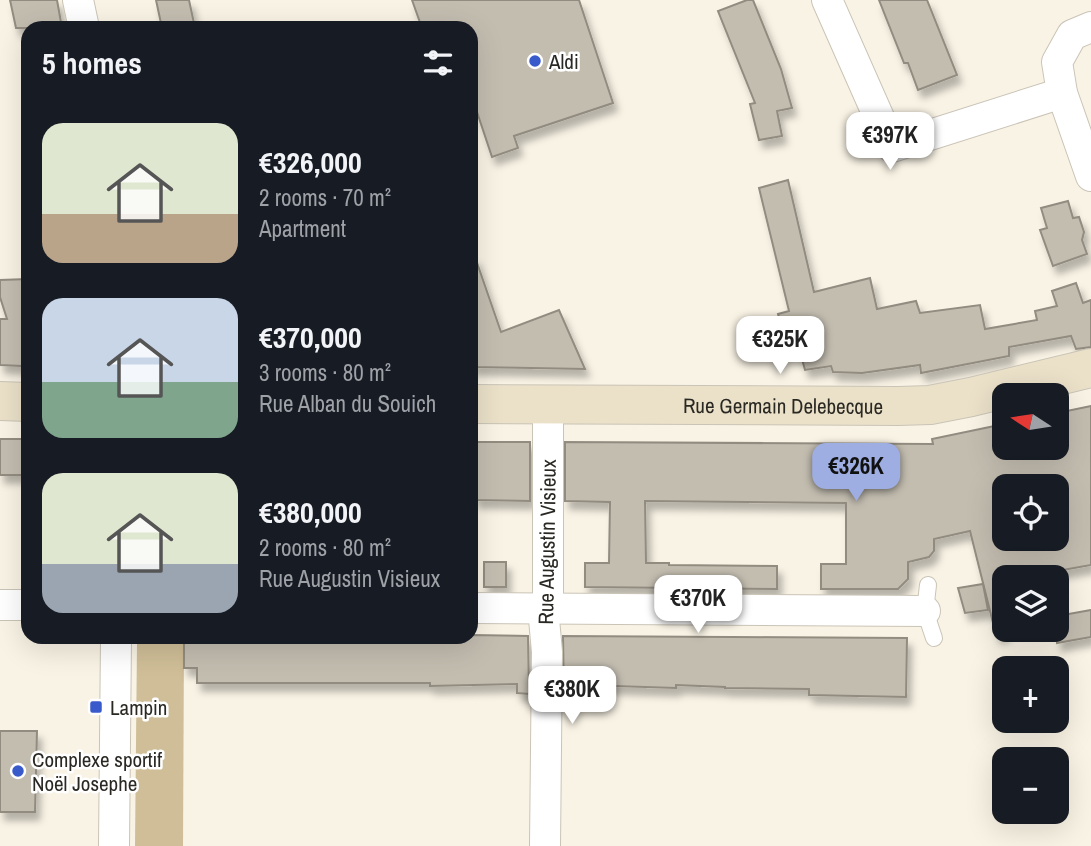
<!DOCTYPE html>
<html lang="en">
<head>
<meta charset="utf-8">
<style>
  body { margin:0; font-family:"Archivo Narrow",sans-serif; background:#242831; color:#f1f3f6; height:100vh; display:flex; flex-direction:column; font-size:26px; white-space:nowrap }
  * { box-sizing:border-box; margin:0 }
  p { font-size:23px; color:#9ea1a6 }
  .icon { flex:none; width:38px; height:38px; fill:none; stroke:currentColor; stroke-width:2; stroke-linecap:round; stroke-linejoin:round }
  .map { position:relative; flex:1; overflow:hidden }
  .details { position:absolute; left:21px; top:21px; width:457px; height:623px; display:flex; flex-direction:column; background:#171b24; border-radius:21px; box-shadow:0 7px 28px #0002 }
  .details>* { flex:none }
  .needle { width:46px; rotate:282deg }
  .buttons { position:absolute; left:992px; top:383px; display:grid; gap:14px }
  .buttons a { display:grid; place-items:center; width:77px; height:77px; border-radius:14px; background:#171b24; box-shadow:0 7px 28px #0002; font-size:35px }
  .price { position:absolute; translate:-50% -60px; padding:0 16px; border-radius:14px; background:#fff; color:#222; font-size:23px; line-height:46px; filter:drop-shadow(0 2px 4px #0008) }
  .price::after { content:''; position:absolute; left:50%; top:42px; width:21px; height:16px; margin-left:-10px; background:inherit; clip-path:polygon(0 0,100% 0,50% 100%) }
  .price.current { background:#9eaee3; color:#111 }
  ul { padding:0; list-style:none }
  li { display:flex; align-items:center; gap:21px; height:175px; padding:0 21px }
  li span { display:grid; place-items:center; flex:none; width:196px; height:140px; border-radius:21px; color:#555 }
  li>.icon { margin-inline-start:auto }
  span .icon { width:84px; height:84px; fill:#fffc; stroke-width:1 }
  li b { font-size:30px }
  h2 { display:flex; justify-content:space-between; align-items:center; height:84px; padding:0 21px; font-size:30px }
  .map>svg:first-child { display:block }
  .green { fill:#cfbe97 }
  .building { fill:#c3bdb0; stroke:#928c80; stroke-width:2; fill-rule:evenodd; filter:url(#shadow) }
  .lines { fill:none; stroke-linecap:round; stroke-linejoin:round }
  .lane-casing { stroke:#cac4b7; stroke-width:18 }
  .street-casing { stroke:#cac4b7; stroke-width:32 }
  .secondary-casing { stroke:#cac4b7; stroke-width:40 }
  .lane { stroke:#fff; stroke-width:16 }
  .street { stroke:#fff; stroke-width:30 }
  .secondary { stroke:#ebe1c9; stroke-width:38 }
  .poi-dot { fill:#385acb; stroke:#fff; stroke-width:2.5 }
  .labels { text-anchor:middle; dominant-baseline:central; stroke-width:5; stroke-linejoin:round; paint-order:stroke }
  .poi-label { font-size:21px; fill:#2a2823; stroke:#fff; text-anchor:start }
  .street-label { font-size:21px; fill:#2a2823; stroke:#fff }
</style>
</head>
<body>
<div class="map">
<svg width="1091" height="846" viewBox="0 0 1091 846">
  <defs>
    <filter id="shadow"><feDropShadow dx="4.5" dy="8" stdDeviation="3.5" flood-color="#0004"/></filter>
  </defs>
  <rect width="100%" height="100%" fill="#f9f3e5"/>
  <!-- green -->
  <polygon class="green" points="145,637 184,637 183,846 135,846 137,643"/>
  <!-- building -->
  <g class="building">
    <polygon points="10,0 57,0 62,28 16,28"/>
    <polygon points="156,0 189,0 195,28 162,28"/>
    <polygon points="412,0 579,0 613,103 514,136 518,148 492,157 471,94 471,28 422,28"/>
    <polygon points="747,0 753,0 781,69 792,108 777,111 782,136 759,140 750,104 755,103 718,11"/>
    <polygon points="879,0 927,0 957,75 918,90 908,63 904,63"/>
    <polygon points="788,180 814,292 870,278 877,309 916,301 920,313 980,305 985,329 1037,320 1035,311 1057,306 1052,291 1076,283 1083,303 1091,300 1091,347 1076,349 1071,336 1009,347 1009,356 921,373 920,365 862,373 833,372 831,366 805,370 797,341 784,335 778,314 789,311 759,188"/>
    <polygon points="1068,201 1073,218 1079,217 1084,232 1082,240 1087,254 1053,266 1040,230 1047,228 1041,208"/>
    <polygon points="475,257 501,332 559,310 585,369 471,367 471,258"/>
    <polygon points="28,279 28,368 23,369 22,366 0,365 0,319 7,319 0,297 0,280"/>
    <path d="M1091,406v159l-73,13h-14v56l-8,1 -26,-104 -36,8v12l-5,6 -21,5v17l-10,10h-77v-25h25v-61l-201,-2 1,62h23v2l108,1v23l-192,-2v-24h24l1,-61 -45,-1v-59l368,2 -1,-5 72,-15v24h53v-35zM1004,486h53v53h-53z"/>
    <rect x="0" y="439" width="28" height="36"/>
    <polygon points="471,442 530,442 530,501 474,500 475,492 471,492"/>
    <rect x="484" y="562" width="22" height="25"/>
    <polygon points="983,584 988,610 965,613 958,588"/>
    <polygon points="1091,610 1091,637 1057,643 1057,616"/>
    <polygon points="471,635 528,636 529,694 517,693 517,684 430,686 430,683 197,683 197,668 184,668 184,637 471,637"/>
    <polygon points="563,636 907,638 906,697 809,695 809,689 725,688 725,687 676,685 676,688 584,685 584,695 564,695"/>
    <polygon points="0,731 37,731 35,812 0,812"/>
  </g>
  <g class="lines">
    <defs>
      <polyline id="lane" points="928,585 925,611 934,638"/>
      <g id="street">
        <polyline points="78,0 84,28"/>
        <polyline points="827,0 892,147 1062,93"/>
        <polyline points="1091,27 1072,35 1057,62 1062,93 1091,176"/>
        <polyline points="0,605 28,605"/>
        <polyline points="471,608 925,611"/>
        <polyline points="114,846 116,637"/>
        <polyline points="545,846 547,652 543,608 548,596 548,405"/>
      </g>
      <g id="secondary">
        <polyline points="0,401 28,402"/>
        <path id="s1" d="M471,404l427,2 32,-1 41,-8 120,-29"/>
      </g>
    </defs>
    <!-- lane casing -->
    <use href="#lane" class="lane-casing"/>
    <!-- street casing -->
    <use href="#street" class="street-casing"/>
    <!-- secondary casing -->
    <use href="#secondary" class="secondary-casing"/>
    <!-- lane -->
    <use href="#lane" class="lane"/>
    <!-- street -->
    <use href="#street" class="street"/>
    <!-- secondary -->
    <use href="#secondary" class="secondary"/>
  </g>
  <!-- markers -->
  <g class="poi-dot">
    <circle cx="535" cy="61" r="7"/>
    <rect x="89" y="700" width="14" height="14" rx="3.5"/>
    <circle cx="18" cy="771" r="7"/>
  </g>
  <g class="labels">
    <!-- poi labels -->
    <g class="poi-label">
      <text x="549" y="61">Aldi</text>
      <text x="110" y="707">Lampin</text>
      <text x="32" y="759">Complexe sportif<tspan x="32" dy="24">Noël Josephe</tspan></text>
    </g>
    <!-- street labels -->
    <g class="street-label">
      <text stroke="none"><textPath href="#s1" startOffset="312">Rue Germain Delebecque</textPath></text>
      <text transform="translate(547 542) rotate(-89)">Rue Augustin Visieux</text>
    </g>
  </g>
</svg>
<div class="buttons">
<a><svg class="needle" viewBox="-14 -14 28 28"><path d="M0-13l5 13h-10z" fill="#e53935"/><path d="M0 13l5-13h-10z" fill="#9ea1a6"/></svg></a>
<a><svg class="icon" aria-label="locate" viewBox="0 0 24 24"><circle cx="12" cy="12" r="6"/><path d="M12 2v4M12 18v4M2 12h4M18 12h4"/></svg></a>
<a><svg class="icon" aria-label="layers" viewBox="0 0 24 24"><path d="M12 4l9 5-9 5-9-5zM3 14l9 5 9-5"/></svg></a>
<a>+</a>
<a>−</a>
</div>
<b class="price" style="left:890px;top:172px">€397K</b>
<b class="price" style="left:780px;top:376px">€325K</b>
<b class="price current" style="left:856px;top:503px">€326K</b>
<b class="price" style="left:698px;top:635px">€370K</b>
<b class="price" style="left:572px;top:726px">€380K</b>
<section class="details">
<h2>5 homes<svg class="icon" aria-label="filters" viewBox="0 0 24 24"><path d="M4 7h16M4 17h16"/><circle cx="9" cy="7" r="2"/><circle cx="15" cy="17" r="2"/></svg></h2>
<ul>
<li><span style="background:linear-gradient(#dfe7d0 65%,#b9a48a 0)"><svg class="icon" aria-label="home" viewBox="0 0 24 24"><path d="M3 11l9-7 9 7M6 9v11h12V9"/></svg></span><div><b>€326,000</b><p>2 rooms · 70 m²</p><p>Apartment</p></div></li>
<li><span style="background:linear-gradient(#c9d6e8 60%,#7fa58c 0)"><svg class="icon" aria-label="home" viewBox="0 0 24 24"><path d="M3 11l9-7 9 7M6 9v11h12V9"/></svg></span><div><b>€370,000</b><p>3 rooms · 80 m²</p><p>Rue Alban du Souich</p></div></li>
<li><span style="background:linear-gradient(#dfe7d0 65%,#9aa5b1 0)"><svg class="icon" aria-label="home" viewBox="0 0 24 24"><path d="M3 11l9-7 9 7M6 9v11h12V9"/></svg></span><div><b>€380,000</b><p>2 rooms · 80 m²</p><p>Rue Augustin Visieux</p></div></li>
</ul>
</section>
</div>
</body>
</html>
